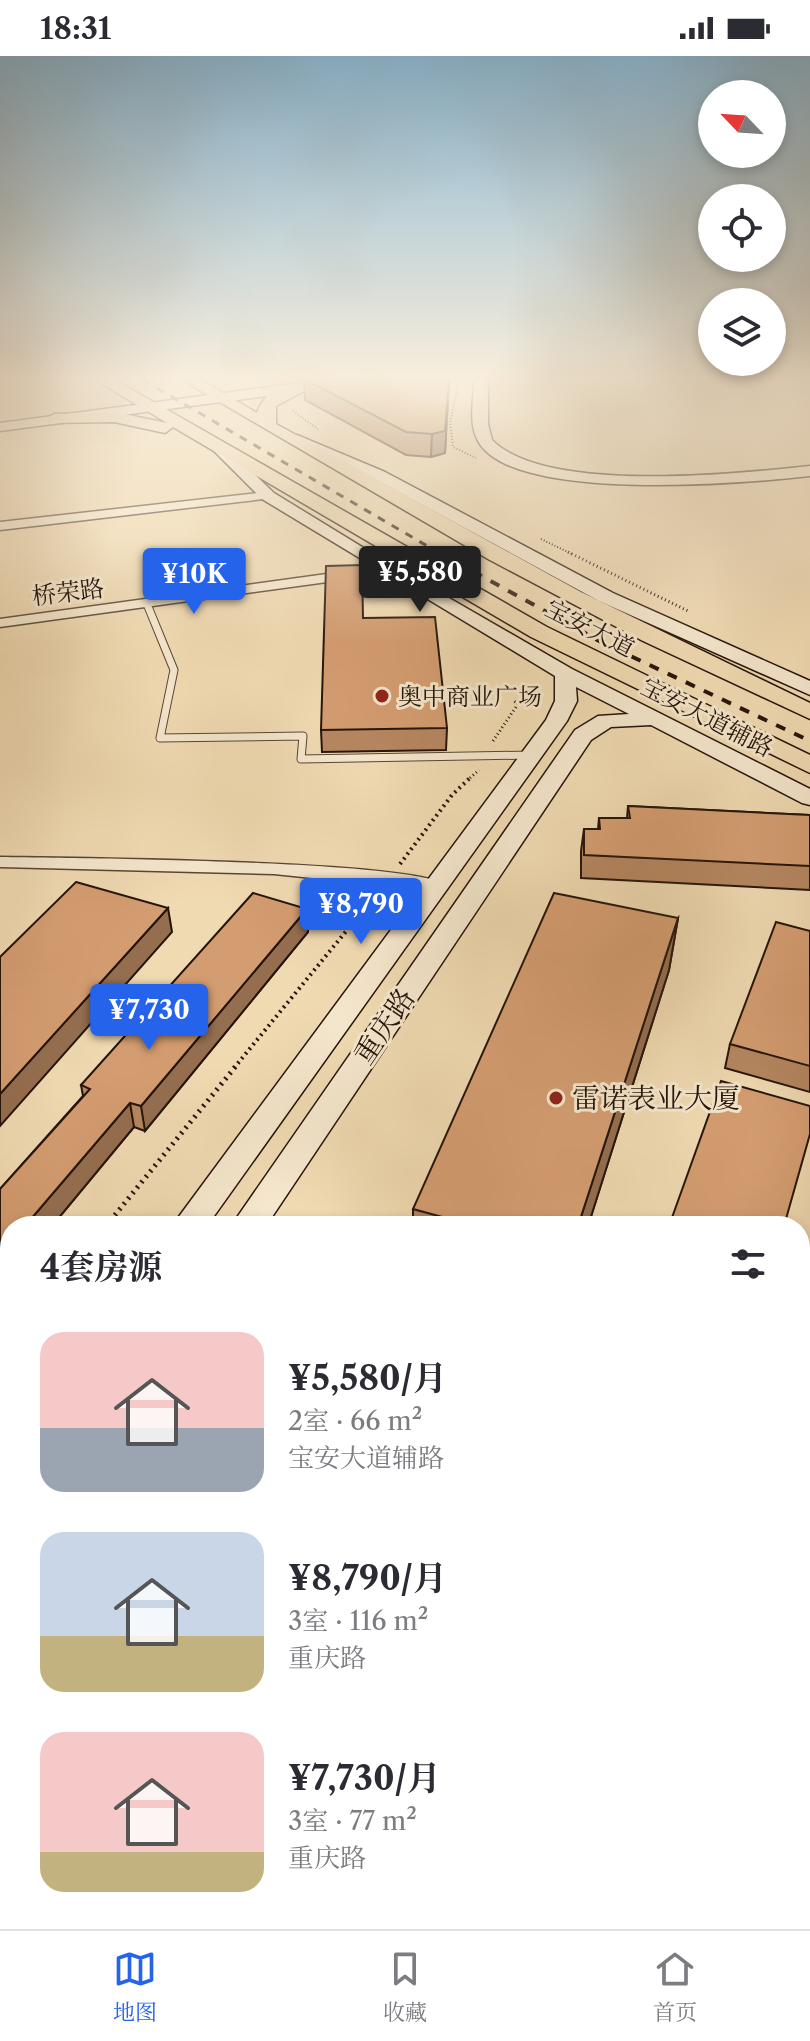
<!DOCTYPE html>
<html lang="zh">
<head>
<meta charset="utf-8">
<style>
  body { margin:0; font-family:"Libre Caslon Text","Noto Serif SC",serif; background:#f7f7f7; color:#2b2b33; height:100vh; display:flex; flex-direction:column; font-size:30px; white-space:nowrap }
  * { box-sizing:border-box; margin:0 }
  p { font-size:26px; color:#7c7c81 }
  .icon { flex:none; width:44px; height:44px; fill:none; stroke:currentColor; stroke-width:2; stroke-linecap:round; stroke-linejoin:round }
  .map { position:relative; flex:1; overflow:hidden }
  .panel { position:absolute; left:0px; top:1160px; width:810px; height:714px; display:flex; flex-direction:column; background:#fff; border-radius:32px 32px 0 0; box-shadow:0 4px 12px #0003 }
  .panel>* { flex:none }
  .needle { width:52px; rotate:295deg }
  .buttons { position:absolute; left:698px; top:24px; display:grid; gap:16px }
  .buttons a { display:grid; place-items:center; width:88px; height:88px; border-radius:50%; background:#fff; box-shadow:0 4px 12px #0003; font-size:40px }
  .price { position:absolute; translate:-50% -68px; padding:0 18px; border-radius:8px; background:#2563eb; color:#fff; font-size:26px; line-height:52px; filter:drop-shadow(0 2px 4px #0008) }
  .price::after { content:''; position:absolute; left:50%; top:48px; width:24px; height:18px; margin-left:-12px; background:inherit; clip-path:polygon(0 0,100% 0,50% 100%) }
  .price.selected { background:#222; color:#fff }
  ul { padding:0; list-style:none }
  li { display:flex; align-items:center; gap:24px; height:200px; padding:0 40px }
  li span { display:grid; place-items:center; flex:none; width:224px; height:160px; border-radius:24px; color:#555 }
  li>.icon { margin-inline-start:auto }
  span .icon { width:96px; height:96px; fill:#fffc; stroke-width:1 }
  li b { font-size:34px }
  h2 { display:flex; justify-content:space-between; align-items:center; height:96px; padding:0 40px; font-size:34px }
  .status { display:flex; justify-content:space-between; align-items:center; height:56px; padding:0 40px; background:#fff; direction:ltr }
  .status svg { height:22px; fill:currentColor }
  .tabs { display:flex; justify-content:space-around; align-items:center; height:112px; border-top:2px solid #e1e1e2; background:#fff; font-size:22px; color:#7c7c81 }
  .tabs a { display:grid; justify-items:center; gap:4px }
  .tabs .selected { color:#2563eb }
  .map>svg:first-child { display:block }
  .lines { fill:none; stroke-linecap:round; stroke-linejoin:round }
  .lane-far1-casing { stroke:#584634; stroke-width:9 }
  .lane-casing { stroke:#584634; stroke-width:15 }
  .street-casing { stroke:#584634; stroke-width:3 }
  .secondary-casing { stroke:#25140a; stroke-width:3 }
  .primary-casing { stroke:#25140a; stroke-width:3 }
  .path-far4 { stroke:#25140a; stroke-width:2; stroke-dasharray:1 2; stroke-linecap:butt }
  .path-far3 { stroke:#25140a; stroke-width:3; stroke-dasharray:1 3; stroke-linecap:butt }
  .path-far2 { stroke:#25140a; stroke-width:4; stroke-dasharray:2 4; stroke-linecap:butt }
  .path-far1 { stroke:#25140a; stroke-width:5; stroke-dasharray:2 5; stroke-linecap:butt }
  .path { stroke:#25140a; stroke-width:6; stroke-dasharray:3 6; stroke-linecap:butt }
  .lane-far1 { stroke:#f5e7cd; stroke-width:7 }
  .lane { stroke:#f5e7cd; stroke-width:12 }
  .street { fill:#f5e7cd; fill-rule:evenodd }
  .secondary { fill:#f5e7cd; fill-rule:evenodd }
  .primary { fill:#f0dab2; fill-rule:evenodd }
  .rail-far1 { stroke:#25140a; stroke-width:3; stroke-dasharray:8 8; stroke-linecap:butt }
  .rail { stroke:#25140a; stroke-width:4; stroke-dasharray:10 10; stroke-linecap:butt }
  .wall { fill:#b68761; stroke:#25140a; stroke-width:2 }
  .shaded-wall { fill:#946e4f; stroke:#25140a; stroke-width:2 }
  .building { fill:#d49d71; stroke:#25140a; stroke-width:2 }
  .poi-dot { fill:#8f2418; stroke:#f5e7cd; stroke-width:3 }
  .labels { text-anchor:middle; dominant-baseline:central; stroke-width:6; stroke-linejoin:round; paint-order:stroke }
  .far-street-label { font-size:24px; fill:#25140a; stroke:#f5e7cd }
  .far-poi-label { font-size:24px; fill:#25140a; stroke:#f5e7cd; text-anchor:start }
  .street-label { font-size:28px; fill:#25140a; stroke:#f5e7cd }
  .poi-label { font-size:28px; fill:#25140a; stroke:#f5e7cd; text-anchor:start }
</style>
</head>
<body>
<div class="status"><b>18:31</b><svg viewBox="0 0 49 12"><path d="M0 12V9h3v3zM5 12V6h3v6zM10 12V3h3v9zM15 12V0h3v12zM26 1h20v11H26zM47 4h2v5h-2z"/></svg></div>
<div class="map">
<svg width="810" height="1873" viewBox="0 0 810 1873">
  <rect width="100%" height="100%" fill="#f0dab2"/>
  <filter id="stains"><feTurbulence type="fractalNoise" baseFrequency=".0025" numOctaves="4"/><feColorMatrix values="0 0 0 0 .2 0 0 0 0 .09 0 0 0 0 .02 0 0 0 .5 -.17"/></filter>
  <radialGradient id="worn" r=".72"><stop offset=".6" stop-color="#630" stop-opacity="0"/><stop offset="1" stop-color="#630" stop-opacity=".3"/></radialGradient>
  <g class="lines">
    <defs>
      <polyline id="lane-far1" points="147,548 174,614 160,682 303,680 301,703 531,699"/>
      <polyline id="lane" points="800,1369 810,1373"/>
      <g id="street">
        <polygon points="268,436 274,440 272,442 0,474 0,466"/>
        <polygon points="379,505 384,506 384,512 342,524 0,571 0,563 341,516"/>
        <path d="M0,801c59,1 421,3 446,29l-9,5 -163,-17 -274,-7z"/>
      </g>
      <g id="secondary">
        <polygon points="322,324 366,324 359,328 0,375 0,367"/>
        <path d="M474,324h14v44l4,16c54,54 245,34 318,26v10c-63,7 -298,28 -332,-35 -10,-18 -4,-42 -4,-61z"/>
        <polygon points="297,379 385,416 613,537 810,625 810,639 599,545 373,422 292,387 289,384"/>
        <polygon points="214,389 224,389 274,437 385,505 572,613 810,733 810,749 802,747 651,669 611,671 591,684 266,1170 231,1170 575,674 598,660 629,658 576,631 577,645 567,665 207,1170 172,1170 546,664 555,645 555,620 262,443 214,395"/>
        <polygon points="10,1398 10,1443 0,1447 0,1402"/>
        <polygon points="10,1499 10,1551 0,1555 0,1503"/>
        <polygon points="0,1824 10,1829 10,1864 63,1864 67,1873 0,1873"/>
      </g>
      <g id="primary">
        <polygon points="96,324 115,324 547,571 810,699 810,717 531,581 173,371 165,377 114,366 48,367 46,363 54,358 114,356 167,367"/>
        <path d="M182,324h19l56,33c6,-20 30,-33 51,-30v6l-32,17v18l305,168 229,111v16l-167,-78 -155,-82z"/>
      </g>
    </defs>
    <!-- lane-far1 casing -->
    <use href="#lane-far1" class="lane-far1-casing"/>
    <!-- lane casing -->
    <use href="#lane" class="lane-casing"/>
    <!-- street casing -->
    <use href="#street" class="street-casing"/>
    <!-- secondary casing -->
    <use href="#secondary" class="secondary-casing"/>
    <!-- primary casing -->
    <use href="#primary" class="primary-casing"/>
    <!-- path-far4 -->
    <g class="path-far4">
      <polyline points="459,324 450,367 453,391 476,402"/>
      <polyline points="293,355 318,373"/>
      <polyline points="541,483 572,498"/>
    </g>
    <!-- path-far3 -->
    <g class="path-far3">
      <polyline points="568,496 688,555"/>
      <polyline points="493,685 518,648 514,645"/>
      <polyline points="470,722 479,714"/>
    </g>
    <!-- path-far2 -->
    <g class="path-far2">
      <polyline points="400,808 452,739 472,720"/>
      <polyline points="234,1012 375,840"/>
    </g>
    <!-- path-far1 -->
    <g class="path-far1">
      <polyline points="106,1170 236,1010"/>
      <polyline points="0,1302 10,1290"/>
    </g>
    <!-- path -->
    <polyline class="path" points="0,1580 10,1565"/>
    <!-- lane-far1 -->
    <use href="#lane-far1" class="lane-far1"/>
    <!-- lane -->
    <use href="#lane" class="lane"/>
    <!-- street -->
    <use href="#street" class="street"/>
    <!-- secondary -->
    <use href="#secondary" class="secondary"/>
    <!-- primary -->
    <use href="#primary" class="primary"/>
    <!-- rail-far1 -->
    <polyline class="rail-far1" points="143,324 441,498"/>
    <!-- rail -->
    <polyline class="rail" points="438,496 603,587 810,685"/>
  </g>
  <!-- wall -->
  <g class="wall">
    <polygon points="304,324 449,324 445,397 431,401 406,399 305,344"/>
    <polygon points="363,562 447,672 446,694 322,696 321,674"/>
    <polygon points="628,750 810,759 810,834 581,822 581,795 584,773 598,773 599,762 627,762"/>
    <polygon points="307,853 308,876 145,1075 134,1071 52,1170 10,1170 10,1221 0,1233 0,1133 83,1040 81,1029"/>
    <polygon points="678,862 669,914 588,1170 413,1170 413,1153"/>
    <polygon points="810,875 810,1036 725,1012 730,988"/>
    <polygon points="810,1311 810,1324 807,1323"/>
    <polygon points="10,1631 10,1777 0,1771 0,1646"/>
    <polygon points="170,1864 469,1864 466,1873 186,1873"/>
  </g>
  <!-- shaded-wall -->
  <g class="shaded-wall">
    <polygon points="449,324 445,397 431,401 432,378"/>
    <polygon points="168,852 172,876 0,1070 0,1038"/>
    <polygon points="307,853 308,876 145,1075 141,1050"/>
    <polygon points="678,862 669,914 588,1170 578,1170"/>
    <polygon points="130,1047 134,1071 52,1170 25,1170"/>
    <polygon points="10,1188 10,1221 0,1233 0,1200"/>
    <polygon points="10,1710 10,1771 0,1752 0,1726"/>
    <polygon points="465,1864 469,1864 466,1873 461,1873"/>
  </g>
  <!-- building -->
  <g class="building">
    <polygon points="306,324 449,324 445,375 432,378 406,376"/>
    <polygon points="362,509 363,562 435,561 447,672 321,674 326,510"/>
    <polygon points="628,750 810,759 810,810 584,799 584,773 600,773 599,762 630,762"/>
    <polygon points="76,826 168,852 0,1038 0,901"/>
    <polygon points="253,837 307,853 141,1050 130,1047 25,1170 10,1170 10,1188 0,1200 0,1133 90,1033 81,1029"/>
    <polygon points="554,837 678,862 578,1170 475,1170 413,1153"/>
    <polygon points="776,866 810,875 810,1010 730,988"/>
    <polygon points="721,1025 810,1050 810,1078 784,1170 669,1170"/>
    <polygon points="800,1375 810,1379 810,1873 624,1873 626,1864 800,1864"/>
    <polygon points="10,1631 10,1710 0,1726 0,1646"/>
    <polygon points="196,1864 465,1864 461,1873 212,1873"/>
  </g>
  <!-- sky -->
  <linearGradient id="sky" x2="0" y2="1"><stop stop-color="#89b6d2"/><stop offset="0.55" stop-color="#f8eedc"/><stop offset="1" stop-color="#f8eedc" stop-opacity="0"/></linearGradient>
  <rect width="810" height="586" fill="url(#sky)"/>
  <!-- markers -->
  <g class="poi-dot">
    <circle cx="382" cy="640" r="8"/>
    <circle cx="556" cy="1042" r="8"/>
  </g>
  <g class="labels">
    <!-- far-street labels -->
    <g class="far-street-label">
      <text transform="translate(68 536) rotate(-7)">桥荣路</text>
      <text transform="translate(590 572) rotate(27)">宝安大道</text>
      <text transform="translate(707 661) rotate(27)">宝安大道辅路</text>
    </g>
    <!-- far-poi labels -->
    <g class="far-poi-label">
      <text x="398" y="640">奥中商业广场</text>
    </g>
    <!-- street labels -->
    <g class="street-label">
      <text transform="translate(384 970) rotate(-56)">重庆路</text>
    </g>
    <!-- poi labels -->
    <g class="poi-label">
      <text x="572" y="1042">雷诺表业大厦</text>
    </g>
  </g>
  <rect width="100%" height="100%" filter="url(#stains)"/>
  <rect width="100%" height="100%" fill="url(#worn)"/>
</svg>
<div class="buttons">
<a><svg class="needle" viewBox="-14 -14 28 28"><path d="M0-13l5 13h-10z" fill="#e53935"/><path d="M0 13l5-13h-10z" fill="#7c7c81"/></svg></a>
<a><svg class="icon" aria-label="locate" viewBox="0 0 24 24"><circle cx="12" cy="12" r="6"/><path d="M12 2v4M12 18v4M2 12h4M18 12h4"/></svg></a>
<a><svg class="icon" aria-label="layers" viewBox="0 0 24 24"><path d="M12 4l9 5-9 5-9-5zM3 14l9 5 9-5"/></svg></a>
</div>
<b class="price selected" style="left:420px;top:558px">¥5,580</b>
<b class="price" style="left:194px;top:560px">¥10K</b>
<b class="price" style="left:361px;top:890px">¥8,790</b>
<b class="price" style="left:149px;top:996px">¥7,730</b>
<section class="panel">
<h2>4套房源<svg class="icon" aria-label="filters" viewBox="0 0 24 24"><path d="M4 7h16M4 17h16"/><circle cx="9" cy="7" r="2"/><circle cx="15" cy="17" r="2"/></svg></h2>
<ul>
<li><span style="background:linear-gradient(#f6c9c9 60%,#9aa5b1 0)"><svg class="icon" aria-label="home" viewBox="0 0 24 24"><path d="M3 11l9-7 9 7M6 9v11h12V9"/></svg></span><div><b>¥5,580/月</b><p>2室 · 66 m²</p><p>宝安大道辅路</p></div></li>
<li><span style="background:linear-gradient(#c9d6e8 65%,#c2b280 0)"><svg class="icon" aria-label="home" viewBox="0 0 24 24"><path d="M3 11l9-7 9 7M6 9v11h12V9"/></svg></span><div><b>¥8,790/月</b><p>3室 · 116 m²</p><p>重庆路</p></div></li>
<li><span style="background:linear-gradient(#f6c9c9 75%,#c2b280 0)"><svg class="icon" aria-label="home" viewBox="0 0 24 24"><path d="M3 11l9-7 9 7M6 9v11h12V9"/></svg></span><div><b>¥7,730/月</b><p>3室 · 77 m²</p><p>重庆路</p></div></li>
</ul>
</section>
</div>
<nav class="tabs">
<a class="selected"><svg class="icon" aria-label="map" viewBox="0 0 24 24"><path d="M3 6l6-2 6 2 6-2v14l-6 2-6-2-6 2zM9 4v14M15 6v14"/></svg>地图</a>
<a><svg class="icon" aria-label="saved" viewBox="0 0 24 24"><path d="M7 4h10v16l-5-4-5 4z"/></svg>收藏</a>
<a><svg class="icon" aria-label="home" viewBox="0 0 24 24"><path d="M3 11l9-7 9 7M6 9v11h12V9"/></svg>首页</a>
</nav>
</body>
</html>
